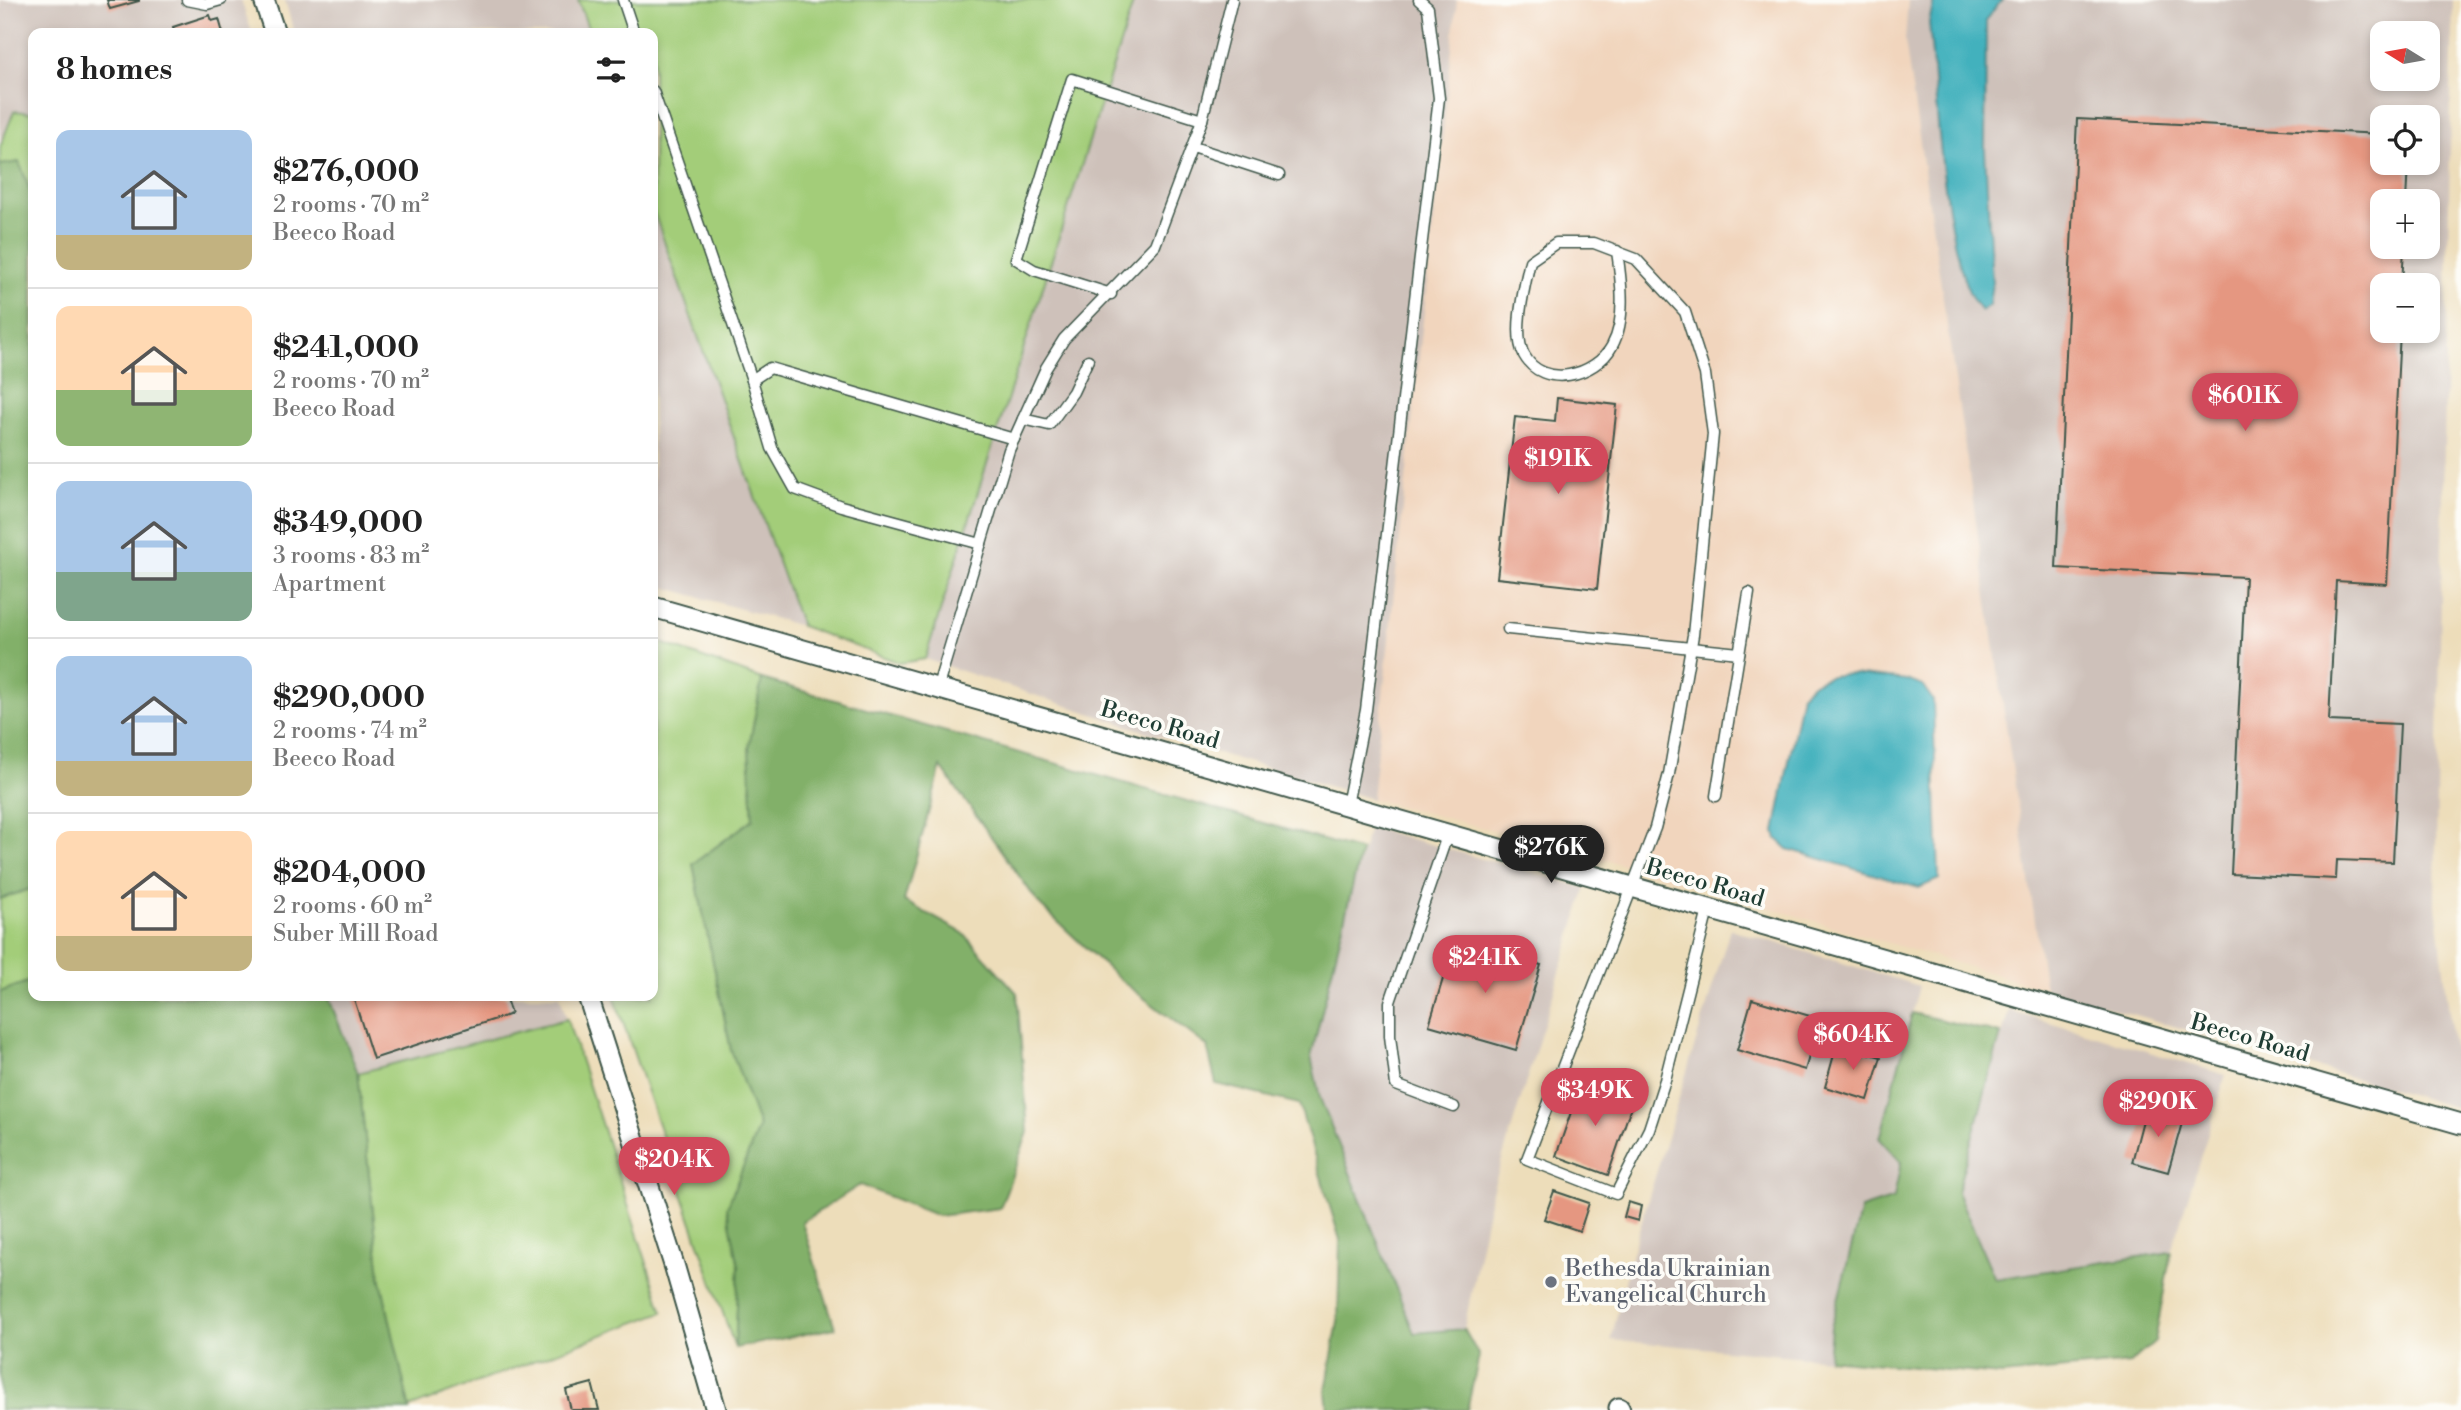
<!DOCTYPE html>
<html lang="en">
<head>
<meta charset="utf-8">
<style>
  body { margin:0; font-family:"Libre Bodoni",serif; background:#f6f6f6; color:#222; height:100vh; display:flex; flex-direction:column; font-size:26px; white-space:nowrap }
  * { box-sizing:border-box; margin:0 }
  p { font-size:23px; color:#767676 }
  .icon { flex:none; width:38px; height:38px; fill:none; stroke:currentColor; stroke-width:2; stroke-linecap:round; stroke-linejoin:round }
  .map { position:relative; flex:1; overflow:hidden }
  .panel { position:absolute; left:28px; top:28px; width:630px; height:973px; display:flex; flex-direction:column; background:#fff; border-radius:14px; box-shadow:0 4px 10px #0003 }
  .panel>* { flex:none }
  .needle { width:46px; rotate:281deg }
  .fabs { position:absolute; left:2370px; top:21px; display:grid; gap:14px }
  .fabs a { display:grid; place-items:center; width:70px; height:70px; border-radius:14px; background:#fff; box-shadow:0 4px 10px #0003; font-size:35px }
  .price { position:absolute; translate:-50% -60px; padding:0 16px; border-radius:24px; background:#d1495b; color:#fff; font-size:23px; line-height:46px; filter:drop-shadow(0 2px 4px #0008) }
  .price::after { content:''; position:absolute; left:50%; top:42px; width:21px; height:16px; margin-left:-10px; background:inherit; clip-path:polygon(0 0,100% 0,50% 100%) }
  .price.current { background:#222; color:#fff }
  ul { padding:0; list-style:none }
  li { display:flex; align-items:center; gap:21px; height:175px; padding:0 28px }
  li+li { border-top:2px solid #e0e0e0 }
  li span { display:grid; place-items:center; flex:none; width:196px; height:140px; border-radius:14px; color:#555 }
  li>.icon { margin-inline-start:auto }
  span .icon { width:84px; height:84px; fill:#fffc; stroke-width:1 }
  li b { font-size:30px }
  h2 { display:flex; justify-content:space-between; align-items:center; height:84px; padding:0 28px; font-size:30px }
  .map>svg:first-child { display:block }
  .built { fill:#f1d5bd }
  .industrial { fill:#cec1ba; fill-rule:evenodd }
  .green { fill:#a3cd79; stroke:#618556; stroke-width:2 }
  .forest { fill:#82b069; stroke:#50764e; stroke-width:2 }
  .water { fill:#42b1bd; stroke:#307778; stroke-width:2 }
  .building { fill:#e59781 }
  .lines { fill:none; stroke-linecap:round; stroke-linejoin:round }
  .service-casing { stroke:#3e5548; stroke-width:13 }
  .minor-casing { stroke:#3e5548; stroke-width:23 }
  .service { stroke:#fff; stroke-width:10 }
  .minor { stroke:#fff; stroke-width:19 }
  .worship-dot { fill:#6b7280; stroke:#fdfcf7; stroke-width:2.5 }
  .labels { text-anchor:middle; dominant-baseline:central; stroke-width:7; stroke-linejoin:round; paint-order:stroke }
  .street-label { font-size:23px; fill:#1f3d34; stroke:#fdfcf7 }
  .worship-label { font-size:23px; fill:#5b616d; stroke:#fdfcf7; text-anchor:start }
</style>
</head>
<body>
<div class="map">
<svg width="2461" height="1410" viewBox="0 0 2461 1410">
  <rect width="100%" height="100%" fill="#fdfcf7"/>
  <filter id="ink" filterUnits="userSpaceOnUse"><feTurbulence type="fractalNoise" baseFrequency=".0143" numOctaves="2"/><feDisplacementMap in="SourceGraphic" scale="14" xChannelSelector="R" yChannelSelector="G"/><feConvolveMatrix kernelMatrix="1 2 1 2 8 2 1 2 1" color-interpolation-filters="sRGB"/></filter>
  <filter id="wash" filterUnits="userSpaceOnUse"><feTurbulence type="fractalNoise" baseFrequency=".00686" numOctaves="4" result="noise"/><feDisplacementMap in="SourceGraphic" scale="28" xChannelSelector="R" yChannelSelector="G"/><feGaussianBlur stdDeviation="1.57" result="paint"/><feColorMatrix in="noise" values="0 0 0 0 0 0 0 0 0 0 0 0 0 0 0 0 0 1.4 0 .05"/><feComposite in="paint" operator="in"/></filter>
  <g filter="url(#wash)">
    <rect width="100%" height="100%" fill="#edddba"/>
    <!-- built -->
    <polygon class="built" points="1457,0 1908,0 1905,41 2045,989 1589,855 1372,799"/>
    <!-- industrial -->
    <g class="industrial">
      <polygon points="0,0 241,0 252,33 33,33 33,113 14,111 0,147"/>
      <polygon points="285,0 578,0 590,33 294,33"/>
      <polygon points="1134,0 1457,0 1372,799 1153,734 925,659"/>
      <path d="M1908,0h545l-18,897 26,212 -416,-120 -140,-948zM2382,33h45v46h-45zM2382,117h45v46h-45zM2382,201h45v46h-45zM2382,285h45v46h-45z"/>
      <polygon points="653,210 801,626 653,584"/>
      <polygon points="1369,827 1586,888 1491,1195 1464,1329 1415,1333 1320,1098 1311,1057 1317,1021"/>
      <polygon points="1730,929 1919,986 1880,1139 1901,1162 1894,1198 1861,1209 1831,1328 1828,1359 1611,1340 1632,1253"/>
      <polygon points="328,996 560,996 567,1019 358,1073"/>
      <polygon points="2009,1010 2226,1075 2171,1252 1995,1279 1957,1192"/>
    </g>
    <!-- green -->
    <g class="green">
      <polygon points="578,0 1134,0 925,659 900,663 801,626 653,210 653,33 590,33"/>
      <polygon points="14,111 33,113 33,198 19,162 0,165 0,147"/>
      <polygon points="653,640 762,679 749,747 753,819 693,864 731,1050 759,1126 727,1208 739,1266 735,1348 614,996 653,996"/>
      <polygon points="33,888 33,980 0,992 0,899"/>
      <polygon points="567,1019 663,1312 409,1408 380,1276 358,1073"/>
    </g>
    <!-- forest -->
    <g class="forest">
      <polygon points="19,162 33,198 33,888 0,899 0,165"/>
      <polygon points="762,679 1361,851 1311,1057 1320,1098 1414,1333 1464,1329 1479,1356 1467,1410 1328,1410 1326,1391 1338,1321 1340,1240 1299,1104 1216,1084 1207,1046 1119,979 1040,905 941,767 904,901 963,933 1017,993 1028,1132 1000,1208 938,1216 860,1185 802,1222 835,1328 735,1348 739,1266 727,1208 759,1126 731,1050 693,864 753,819 749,747"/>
      <polygon points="33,980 33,996 328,996 358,1073 380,1276 410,1410 0,1410 0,992"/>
      <polygon points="1912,1013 2001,1034 1957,1192 1995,1279 2171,1252 2155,1341 2130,1363 2001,1375 1828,1359 1831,1328 1861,1209 1894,1198 1901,1162 1880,1139"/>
    </g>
    <!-- water -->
    <g class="water">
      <path d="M1934,0h68l-16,19 -1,131 7,133 -3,22 -8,6c-38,-40 -45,-226 -52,-288z"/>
      <path d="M1852,674l55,6 16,6 10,14 6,179 -20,9 -131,-39 -11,-10 -2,-7 27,-138c14,-17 29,-19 50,-20z"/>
    </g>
    <g id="blocks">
      <!-- building -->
      <g class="building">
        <polygon points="107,0 139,0 139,1 110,9"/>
        <polygon points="210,15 212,21 219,19 223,33 175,33 173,27"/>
        <polygon points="2077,119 2382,134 2382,163 2408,163 2406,201 2382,201 2382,247 2404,247 2402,285 2382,285 2382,331 2400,331 2387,584 2336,581 2329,721 2400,724 2393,862 2337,860 2336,879 2231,874 2245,577 2056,568"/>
        <polygon points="1557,398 1617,405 1597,589 1497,578 1515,417 1555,421"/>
        <polygon points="1455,939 1541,965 1516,1050 1429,1025"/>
        <polygon points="353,996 505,996 511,1014 373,1059"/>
        <polygon points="1752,999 1820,1019 1805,1070 1737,1050"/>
        <polygon points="1837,1044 1881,1057 1868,1100 1825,1087"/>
        <polygon points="1594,1083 1621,1093 1619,1100 1632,1104 1608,1175 1556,1156 1580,1086 1592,1090"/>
        <polygon points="2147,1105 2184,1116 2168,1172 2132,1162"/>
        <polygon points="1554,1191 1589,1203 1580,1231 1544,1219"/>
        <polygon points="1628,1202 1641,1206 1638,1221 1624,1217"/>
        <polygon points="592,1383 599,1410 571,1410 566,1390"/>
      </g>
    </g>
  </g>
  <g filter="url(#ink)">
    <use href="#blocks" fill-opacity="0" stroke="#3e5548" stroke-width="2"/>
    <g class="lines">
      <defs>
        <g id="service">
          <polyline points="187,0 207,4 221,0"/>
          <polyline points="623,0 634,33"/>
          <polyline points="653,91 752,380 772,448 795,489 841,506 981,544"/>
          <polyline points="1193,147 1279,175"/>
          <path d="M1617,251c4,29 10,68 -5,95 -16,30 -69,44 -88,9 -12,-22 1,-70 6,-94l26,-18h38l42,16 49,53 20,62 8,60 -20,201 -24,139 -14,54 -128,331 89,35 33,-65 16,-49 43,-170"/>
          <polyline points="1111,294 1034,270 1016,259 1072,79 1202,120"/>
          <polyline points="752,380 770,368 1014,439"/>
          <polyline points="1023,419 1049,425 1073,392 1088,360"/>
          <polyline points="1508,629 1739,653"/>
          <polyline points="938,686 1009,450 1046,368 1064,339 1155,245 1202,120 1232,0"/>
          <polyline points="1716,796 1749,593"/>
          <polyline points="1347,805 1366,710 1439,98 1428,8 1419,0"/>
          <polyline points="1448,833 1390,1002 1390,1036 1396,1085 1454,1107"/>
        </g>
        <g id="minor">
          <polyline points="264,0 275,33"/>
          <polyline points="653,607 2461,1124"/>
          <polyline points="588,996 675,1268 716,1410"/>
          <polyline points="1619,1408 1620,1410"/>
        </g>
      </defs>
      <!-- service casing -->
      <use href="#service" class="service-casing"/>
      <!-- minor casing -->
      <use href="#minor" class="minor-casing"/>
      <!-- service -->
      <use href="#service" class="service"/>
      <!-- minor -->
      <use href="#minor" class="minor"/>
    </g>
  </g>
  <!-- markers -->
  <circle class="worship-dot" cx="1551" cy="1282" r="7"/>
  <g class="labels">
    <!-- street labels -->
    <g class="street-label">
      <text transform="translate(1160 725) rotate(16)">Beeco Road</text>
      <text transform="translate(1705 883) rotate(16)">Beeco Road</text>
      <text transform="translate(2250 1038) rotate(16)">Beeco Road</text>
    </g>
    <!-- worship labels -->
    <g class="worship-label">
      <text x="1565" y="1269">Bethesda Ukrainian<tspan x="1565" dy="26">Evangelical Church</tspan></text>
    </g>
  </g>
</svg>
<div class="fabs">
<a><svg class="needle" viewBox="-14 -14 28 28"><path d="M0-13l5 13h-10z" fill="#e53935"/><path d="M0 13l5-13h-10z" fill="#767676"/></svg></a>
<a><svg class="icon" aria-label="locate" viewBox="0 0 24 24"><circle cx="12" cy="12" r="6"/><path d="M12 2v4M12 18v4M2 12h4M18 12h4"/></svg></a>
<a>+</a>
<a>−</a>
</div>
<b class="price" style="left:2245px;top:433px">$601K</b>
<b class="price" style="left:1558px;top:496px">$191K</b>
<b class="price current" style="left:1551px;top:885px">$276K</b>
<b class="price" style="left:1485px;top:995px">$241K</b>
<b class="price" style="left:1853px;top:1072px">$604K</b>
<b class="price" style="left:1595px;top:1128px">$349K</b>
<b class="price" style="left:2158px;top:1139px">$290K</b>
<b class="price" style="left:674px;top:1197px">$204K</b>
<section class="panel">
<h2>8 homes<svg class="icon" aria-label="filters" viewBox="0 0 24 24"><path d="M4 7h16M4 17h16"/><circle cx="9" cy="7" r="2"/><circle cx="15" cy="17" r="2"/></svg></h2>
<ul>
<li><span style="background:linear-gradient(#a9c7e8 75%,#c2b280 0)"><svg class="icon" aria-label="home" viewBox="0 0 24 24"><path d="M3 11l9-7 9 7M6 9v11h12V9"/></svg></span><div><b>$276,000</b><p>2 rooms · 70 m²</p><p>Beeco Road</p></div></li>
<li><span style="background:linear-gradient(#ffd9b3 60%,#8fb573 0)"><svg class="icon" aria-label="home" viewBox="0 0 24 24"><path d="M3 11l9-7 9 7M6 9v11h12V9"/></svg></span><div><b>$241,000</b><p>2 rooms · 70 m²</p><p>Beeco Road</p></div></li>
<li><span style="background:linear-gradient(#a9c7e8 65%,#7fa58c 0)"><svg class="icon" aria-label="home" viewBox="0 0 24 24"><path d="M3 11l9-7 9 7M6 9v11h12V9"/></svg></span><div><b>$349,000</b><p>3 rooms · 83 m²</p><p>Apartment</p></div></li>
<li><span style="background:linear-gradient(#a9c7e8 75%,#c2b280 0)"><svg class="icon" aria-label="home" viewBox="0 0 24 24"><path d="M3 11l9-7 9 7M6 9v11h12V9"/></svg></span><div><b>$290,000</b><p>2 rooms · 74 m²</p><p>Beeco Road</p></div></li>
<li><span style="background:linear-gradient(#ffd9b3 75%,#c2b280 0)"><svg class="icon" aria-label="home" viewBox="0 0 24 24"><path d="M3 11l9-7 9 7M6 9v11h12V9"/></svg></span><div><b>$204,000</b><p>2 rooms · 60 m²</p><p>Suber Mill Road</p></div></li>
</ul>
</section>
</div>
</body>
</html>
